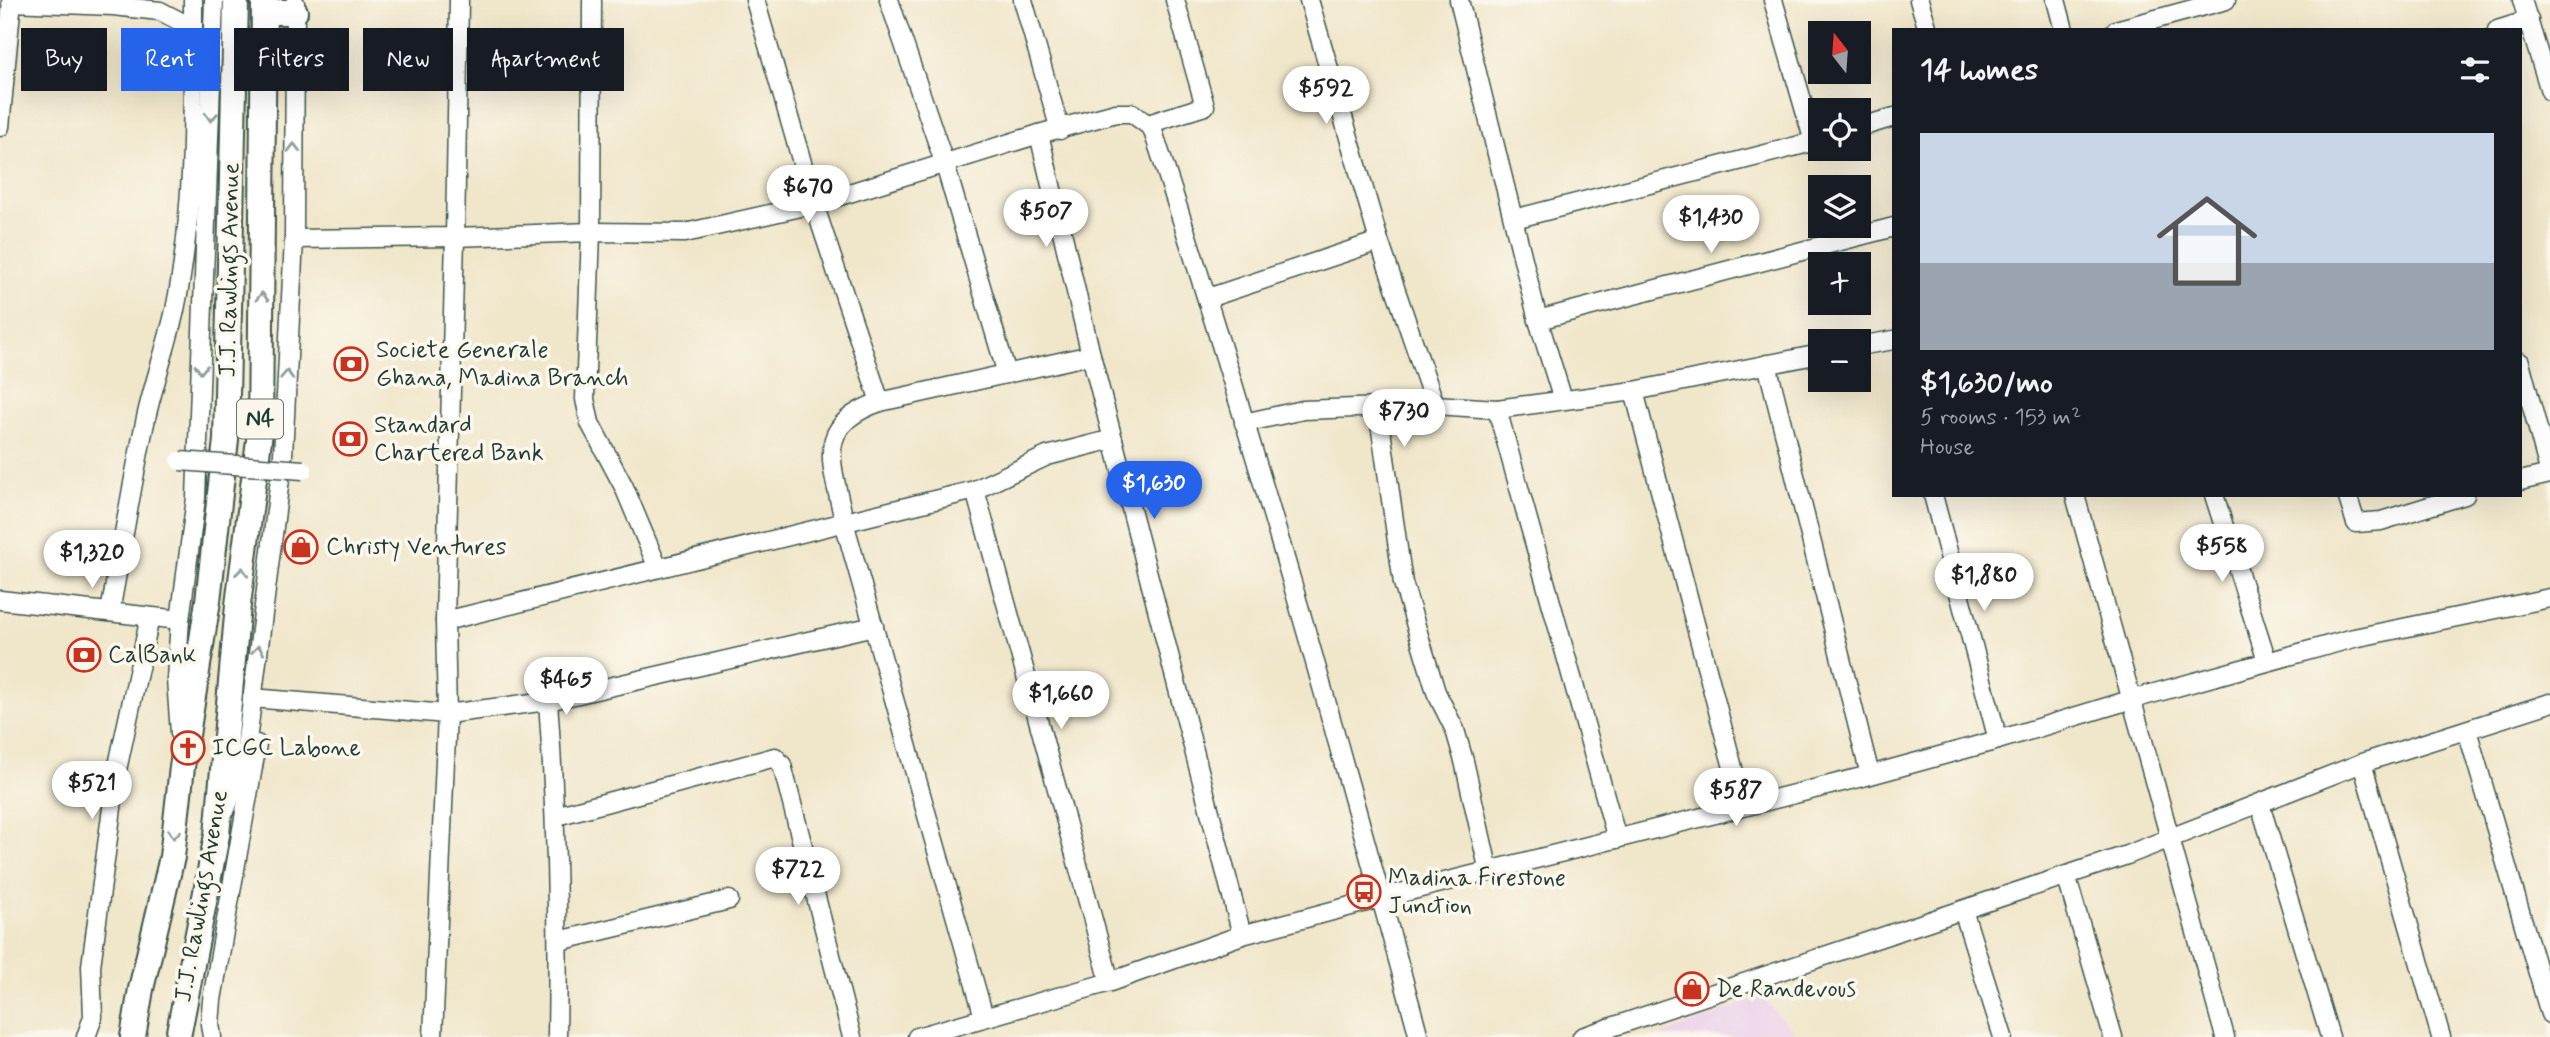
<!DOCTYPE html>
<html lang="en">
<head>
<meta charset="utf-8">
<style>
  body { margin:0; font-family:Mynerve,sans-serif; background:#242831; color:#f1f3f6; height:100vh; display:flex; flex-direction:column; font-size:26px; white-space:nowrap }
  * { box-sizing:border-box; margin:0 }
  p { font-size:23px; color:#9ea1a6 }
  .icon { flex:none; width:38px; height:38px; fill:none; stroke:currentColor; stroke-width:2; stroke-linecap:round; stroke-linejoin:round }
  .map { position:relative; flex:1; overflow:hidden }
  .details { position:absolute; left:1892px; top:28px; width:630px; height:469px; display:flex; flex-direction:column; background:#171b24; border-radius:0px; box-shadow:0 7px 28px #0002 }
  .details>* { flex:none }
  .guide { position:absolute; left:21px; top:28px; width:665px; height:63px; display:flex; gap:14px }
  .needle { width:46px; rotate:343deg }
  .fabs { position:absolute; left:1808px; top:21px; display:grid; gap:14px }
  .fabs a { display:grid; place-items:center; width:63px; height:63px; border-radius:0px; background:#171b24; box-shadow:0 7px 28px #0002; font-size:35px }
  .price { position:absolute; translate:-50% -60px; padding:0 16px; border-radius:24px; background:#fff; color:#222; font-size:23px; line-height:46px; filter:drop-shadow(0 2px 4px #0008) }
  .price::after { content:''; position:absolute; left:50%; top:42px; width:21px; height:16px; margin-left:-10px; background:inherit; clip-path:polygon(0 0,100% 0,50% 100%) }
  .price.active { background:#2563eb; color:#fff }
  ul { padding:0; list-style:none }
  li { display:grid; align-content:center; gap:14px; height:371px; padding:0 28px }
  li+li { border-top:2px solid #363941 }
  li span { display:grid; place-items:center; height:217px; border-radius:0px; color:#555 }
  li>.icon { margin-inline-start:auto }
  span .icon { width:126px; height:126px; fill:#fffc; stroke-width:1 }
  li b { font-size:30px }
  h2 { display:flex; justify-content:space-between; align-items:center; height:84px; padding:0 28px; font-size:30px }
  .tag { padding:0 24px; border-radius:0px; background:#171b24; box-shadow:0 7px 28px #0002; font-size:24px; line-height:63px }
  .tag.active { background:#2563eb; color:#fff }
  .map>svg:first-child { display:block }
  .built { fill:#ebd1eb }
  .lines { fill:none; stroke-linecap:round; stroke-linejoin:round }
  .minor-casing { stroke:#3e564a; stroke-width:21 }
  .highway-casing { stroke:#3e564a; stroke-width:28 }
  .minor { stroke:#fff; stroke-width:18 }
  .highway { stroke:#fff; stroke-width:24 }
  .minor-bridge-casing { stroke:#3e564a; stroke-width:21; stroke-linecap:butt }
  .minor-bridge { stroke:#fff; stroke-width:18 }
  .oneway { stroke:#8f9e9a }
  .labels { text-anchor:middle; dominant-baseline:central; stroke-width:7; stroke-linejoin:round; paint-order:stroke }
  .shield { fill:#fbf7ec; stroke:#61756b; stroke-width:2 }
  .shield-label { font-size:23px; font-weight:bold; fill:#1f3d34 }
  .street-label { font-size:24px; fill:#1f3d34; stroke:#fbf7ec }
  .poi-label { font-size:24px; fill:#1f3d34; stroke:#fbf7ec; text-anchor:start }
</style>
</head>
<body>
<div class="map">
<svg width="2550" height="1037" viewBox="0 0 2550 1037">
  <rect width="100%" height="100%" fill="#fbf7ec"/>
  <filter id="ink" filterUnits="userSpaceOnUse"><feTurbulence type="fractalNoise" baseFrequency=".0143" numOctaves="2"/><feDisplacementMap in="SourceGraphic" scale="14" xChannelSelector="R" yChannelSelector="G"/><feConvolveMatrix kernelMatrix="1 2 1 2 8 2 1 2 1" color-interpolation-filters="sRGB"/></filter>
  <filter id="wash" filterUnits="userSpaceOnUse"><feTurbulence type="fractalNoise" baseFrequency=".00686" numOctaves="4" result="noise"/><feDisplacementMap in="SourceGraphic" scale="28" xChannelSelector="R" yChannelSelector="G"/><feGaussianBlur stdDeviation="1.57" result="paint"/><feColorMatrix in="noise" values="0 0 0 0 0 0 0 0 0 0 0 0 0 0 0 0 0 1.4 0 .05"/><feComposite in="paint" operator="in"/></filter>
  <g filter="url(#wash)">
    <rect width="100%" height="100%" fill="#f0e6ca"/>
    <!-- built -->
    <polygon class="built" points="1761,996 1798,1037 1658,1037"/>
  </g>
  <g filter="url(#ink)">
    <g class="lines">
      <defs>
        <g id="minor">
          <polyline points="592,0 591,232 585,399 590,423 624,487 658,568"/>
          <path d="M755,0l59,204 66,198c-70,24 -46,64 -36,120l140,495"/>
          <polyline points="889,0 945,165 1007,374"/>
          <polyline points="1023,0 1060,130"/>
          <polyline points="1309,0 1379,241 1435,405"/>
          <polyline points="1459,0 1538,320 1563,400"/>
          <polyline points="1773,0 1814,142"/>
          <polyline points="1919,0 1928,30"/>
          <polyline points="2056,0 2064,30"/>
          <polyline points="2522,0 2550,91"/>
          <path d="M11,2l102,4 47,5 33,17c0,94 1,190 -18,282 -8,36 -21,72 -29,108 -14,64 -24,129 -36,194"/>
          <polyline points="193,28 193,0"/>
          <polyline points="2116,30 2226,0"/>
          <polyline points="2497,30 2529,20"/>
          <polyline points="1148,124 1205,106 1175,0"/>
          <polyline points="0,127 12,0"/>
          <polyline points="1858,128 1894,117"/>
          <polyline points="1039,134 1091,355"/>
          <polyline points="1514,219 1820,140"/>
          <path d="M294,239l161,-2 136,-5 94,1 129,-29 225,-70 77,-21h16l20,15c99,300 184,604 267,909"/>
          <polyline points="1208,298 1379,241"/>
          <polyline points="1538,320 1894,227"/>
          <polyline points="1858,346 1894,340"/>
          <polyline points="2520,362 2550,474"/>
          <polyline points="1767,364 1870,775"/>
          <polyline points="1634,391 1743,806"/>
          <polyline points="880,402 1091,355 1242,935"/>
          <polyline points="1378,409 1403,583 1436,692 1455,730 1464,761 1489,872"/>
          <polyline points="1497,409 1617,839"/>
          <polyline points="1244,423 1303,410 1435,405 1497,409 1634,391 1820,354"/>
          <polyline points="2520,481 2550,474"/>
          <polyline points="975,490 1110,982"/>
          <polyline points="1933,495 1998,740"/>
          <polyline points="2075,495 2225,1037"/>
          <polyline points="2214,495 2267,661"/>
          <polyline points="2347,495 2356,523 2381,521 2465,495"/>
          <polyline points="0,600 180,620"/>
          <polyline points="445,621 975,490 1047,456 1113,439"/>
          <polyline points="252,698 447,714 548,701 874,626"/>
          <path d="M548,701c8,112 11,224 9,336"/>
          <polyline points="2467,730 2550,1014"/>
          <polyline points="180,733 176,679 180,620 196,498 214,0"/>
          <polyline points="2362,763 2441,1037"/>
          <polyline points="2260,804 2330,1037"/>
          <polyline points="226,809 246,749 283,455 294,239 295,3"/>
          <polyline points="556,816 775,757 782,765 852,1037"/>
          <polyline points="2066,875 2113,1037"/>
          <polyline points="1963,910 2003,1037"/>
          <polyline points="559,941 729,900"/>
          <polyline points="86,1037 93,1017 91,966 117,770 150,617"/>
          <polyline points="212,1037 210,1024 212,1000 257,744"/>
          <polyline points="433,1037 447,714 445,621 455,237 459,0"/>
          <polyline points="917,1037 1110,982 1242,935 1381,898 1870,775 1998,740 2133,699 2354,638 2550,598"/>
          <polyline points="1582,1037 2127,855 2362,763 2550,703"/>
        </g>
        <g id="highway">
          <polyline points="264,12 295,12"/>
          <polyline points="133,1037 141,989 172,857 182,767 208,601 226,440 236,0"/>
          <polyline points="178,1037 217,835 238,605 260,432 264,0"/>
        </g>
      </defs>
      <!-- minor casing -->
      <use href="#minor" class="minor-casing"/>
      <!-- highway casing -->
      <use href="#highway" class="highway-casing"/>
      <!-- minor -->
      <use href="#minor" class="minor"/>
      <!-- highway -->
      <use href="#highway" class="highway"/>
      <defs>
        <polyline id="minor-bridge" points="180,461 303,470"/>
      </defs>
      <!-- minor-bridge casing -->
      <use href="#minor-bridge" class="minor-bridge-casing"/>
      <!-- minor-bridge -->
      <use href="#minor-bridge" class="minor-bridge"/>
    </g>
    <!-- one-way arrows -->
    <defs><path id="oneway-chevron" d="M-2-3.5L2.5 0L-2 3.5" fill="none" stroke-width="1.6" stroke-linecap="round" stroke-linejoin="round" transform="scale(1.75)"/></defs>
    <g class="oneway">
      <use href="#oneway-chevron" transform="translate(211 117) rotate(92)"/>
      <use href="#oneway-chevron" transform="translate(294 148) rotate(-90)"/>
      <use href="#oneway-chevron" transform="translate(262 297) rotate(-90)"/>
      <use href="#oneway-chevron" transform="translate(201 369) rotate(92)"/>
      <use href="#oneway-chevron" transform="translate(287 375) rotate(-87)"/>
      <use href="#oneway-chevron" transform="translate(242 572) rotate(-83)"/>
      <use href="#oneway-chevron" transform="translate(258 650) rotate(-83)"/>
      <use href="#oneway-chevron" transform="translate(174 834) rotate(97)"/>
    </g>
  </g>
  <!-- icons -->
  <defs>
    <symbol id="bank-ring" viewBox="-11 -11 22 22"><circle r="9.5" fill="#fbf7ec" stroke="#c8321e" stroke-width="1.5"/><path d="M-6-4H6V4H-6ZM0-2.3a2.3 2.3 0 1 0 0 4.6a2.3 2.3 0 1 0 0-4.6Z" fill="#c8321e"/></symbol>
    <symbol id="shop-ring" viewBox="-11 -11 22 22"><circle r="9.5" fill="#fbf7ec" stroke="#c8321e" stroke-width="1.5"/><path d="M-5-2.5h2.3a2.7 3.5 0 0 1 5.4 0H5L5.5 6h-11ZM-1.5-2.5h3a1.5 2.3 0 0 0-3 0Z" fill="#c8321e"/></symbol>
    <symbol id="church-ring" viewBox="-11 -11 22 22"><circle r="9.5" fill="#fbf7ec" stroke="#c8321e" stroke-width="1.5"/><path d="M-1.2-6h2.4v3.5h3.3v2.4h-3.3V6h-2.4V-.1h-3.3v-2.4h3.3Z" fill="#c8321e"/></symbol>
    <symbol id="bus-ring" viewBox="-11 -11 22 22"><circle r="9.5" fill="#fbf7ec" stroke="#c8321e" stroke-width="1.5"/><path d="M-5-6H5V4H4V6H2V4H-2V6H-4V4H-5ZM-3.5-4V0h7V-4ZM-3.5 1.2v1.5H-2V1.2ZM2 1.2v1.5H3.5V1.2Z" fill="#c8321e"/></symbol>
  </defs>
  <g fill-rule="evenodd">
    <use href="#bank-ring" x="332" y="345" width="38" height="38"/>
    <use href="#bank-ring" x="331" y="420" width="38" height="38"/>
    <use href="#shop-ring" x="282" y="528" width="38" height="38"/>
    <use href="#bank-ring" x="65" y="636" width="38" height="38"/>
    <use href="#church-ring" x="169" y="729" width="38" height="38"/>
    <use href="#bus-ring" x="1345" y="873" width="38" height="38"/>
    <use href="#shop-ring" x="1673" y="970" width="38" height="38"/>
  </g>
  <g class="labels">
    <!-- shield labels -->
    <rect class="shield" x="237" y="399.5" width="46" height="39" rx="5"/>
    <g class="shield-label">
      <text x="260" y="419">N4</text>
    </g>
    <!-- street labels -->
    <g class="street-label">
      <text transform="translate(230 270) rotate(-89)">J.J. Rawlings Avenue</text>
      <text transform="translate(202 896) rotate(-80)">J.J. Rawlings Avenue</text>
    </g>
    <!-- poi labels -->
    <g class="poi-label">
      <text x="376" y="350">Societe Generale<tspan x="376" dy="28">Ghana, Madina Branch</tspan></text>
      <text x="374" y="425">Standard<tspan x="374" dy="28">Chartered Bank</tspan></text>
      <text x="326" y="547">Christy Ventures</text>
      <text x="108" y="655">CalBank</text>
      <text x="212" y="748">ICGC Labone</text>
      <text x="1388" y="878">Madina Firestone<tspan x="1388" dy="28">Junction</tspan></text>
      <text x="1716" y="989">De Randevous</text>
    </g>
  </g>
</svg>
<div class="fabs">
<a><svg class="needle" viewBox="-14 -14 28 28"><path d="M0-13l5 13h-10z" fill="#e53935"/><path d="M0 13l5-13h-10z" fill="#9ea1a6"/></svg></a>
<a><svg class="icon" aria-label="locate" viewBox="0 0 24 24"><circle cx="12" cy="12" r="6"/><path d="M12 2v4M12 18v4M2 12h4M18 12h4"/></svg></a>
<a><svg class="icon" aria-label="layers" viewBox="0 0 24 24"><path d="M12 4l9 5-9 5-9-5zM3 14l9 5 9-5"/></svg></a>
<a>+</a>
<a>−</a>
</div>
<b class="price" style="left:1326px;top:126px">$592</b>
<b class="price" style="left:808px;top:225px">$670</b>
<b class="price" style="left:1046px;top:249px">$507</b>
<b class="price" style="left:1711px;top:255px">$1,430</b>
<b class="price" style="left:1404px;top:449px">$730</b>
<b class="price active" style="left:1154px;top:521px">$1,630</b>
<b class="price" style="left:2222px;top:584px">$558</b>
<b class="price" style="left:92px;top:590px">$1,320</b>
<b class="price" style="left:1984px;top:613px">$1,880</b>
<b class="price" style="left:566px;top:717px">$465</b>
<b class="price" style="left:1061px;top:731px">$1,660</b>
<b class="price" style="left:92px;top:821px">$521</b>
<b class="price" style="left:1736px;top:828px">$587</b>
<b class="price" style="left:798px;top:907px">$722</b>
<div class="guide">
<a class="tag">Buy</a>
<a class="tag active">Rent</a>
<a class="tag">Filters</a>
<a class="tag">New</a>
<a class="tag">Apartment</a>
</div>
<section class="details">
<h2>14 homes<svg class="icon" aria-label="filters" viewBox="0 0 24 24"><path d="M4 7h16M4 17h16"/><circle cx="9" cy="7" r="2"/><circle cx="15" cy="17" r="2"/></svg></h2>
<ul>
<li><span style="background:linear-gradient(#c9d6e8 60%,#9aa5b1 0)"><svg class="icon" aria-label="home" viewBox="0 0 24 24"><path d="M3 11l9-7 9 7M6 9v11h12V9"/></svg></span><div><b>$1,630/mo</b><p>5 rooms · 153 m²</p><p>House</p></div></li>
</ul>
</section>
</div>
</body>
</html>
